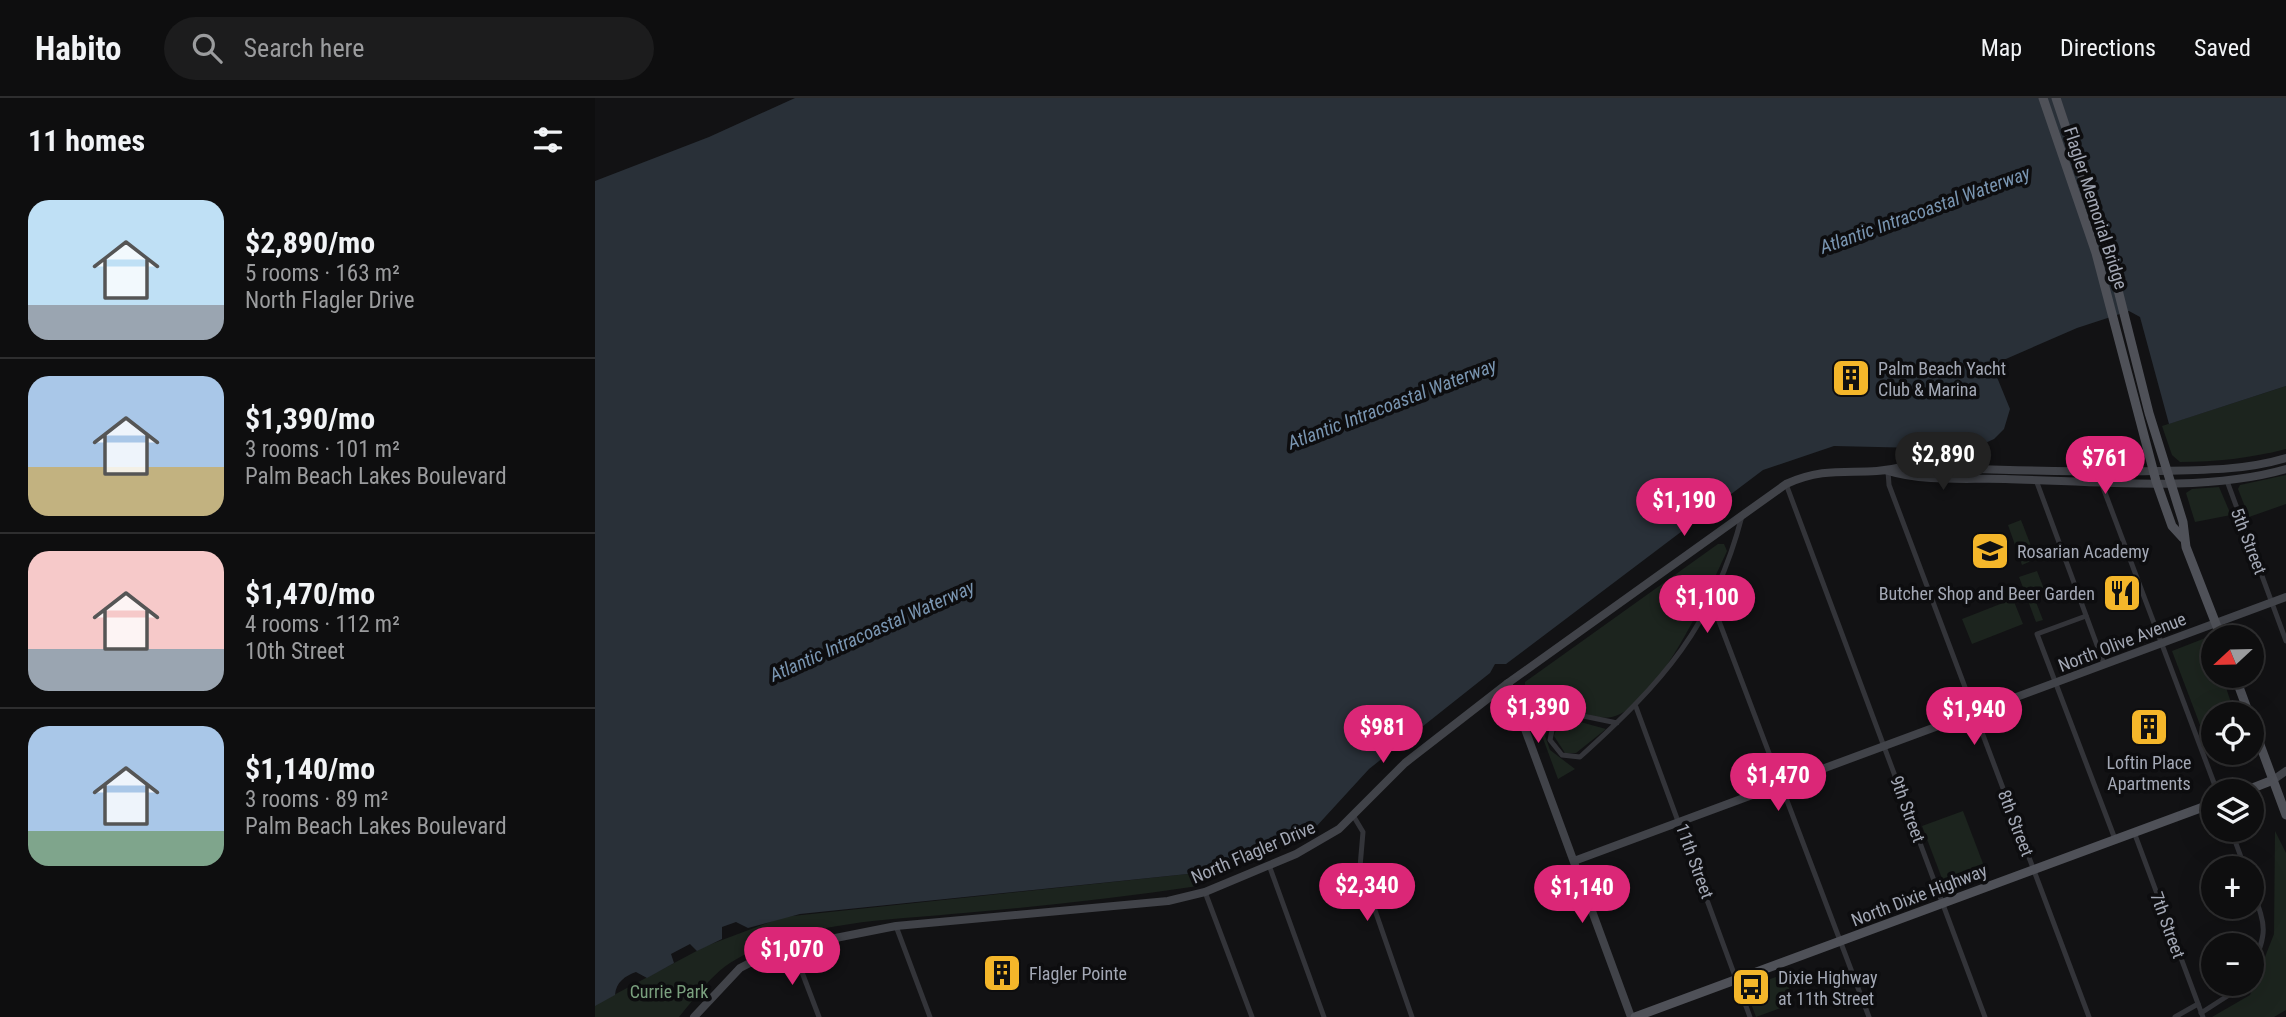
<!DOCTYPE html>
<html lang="en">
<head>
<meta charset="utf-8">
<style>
  body { margin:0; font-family:"Roboto Condensed",sans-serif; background:#1c1c1d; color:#f1f3f6; height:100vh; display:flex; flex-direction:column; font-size:26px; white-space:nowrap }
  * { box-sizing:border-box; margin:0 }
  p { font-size:23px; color:#9b9c9e }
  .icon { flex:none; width:38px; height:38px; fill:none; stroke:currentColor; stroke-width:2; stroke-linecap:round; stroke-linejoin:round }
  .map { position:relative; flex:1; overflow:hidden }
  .panel { display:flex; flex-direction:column; background:#0e0e0f; width:595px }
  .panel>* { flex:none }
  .needle { width:46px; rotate:248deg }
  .controls { position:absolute; left:1606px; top:527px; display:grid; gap:14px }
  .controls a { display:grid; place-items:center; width:63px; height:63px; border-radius:50%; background:#0e0e0f; box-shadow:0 7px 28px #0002,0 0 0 2px #2e2e2f; font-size:35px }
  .price { position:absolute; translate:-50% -60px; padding:0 16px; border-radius:24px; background:#db2777; color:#fff; font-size:23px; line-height:46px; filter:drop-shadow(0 2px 4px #0008) }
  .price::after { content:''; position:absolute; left:50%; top:42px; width:21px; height:16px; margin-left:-10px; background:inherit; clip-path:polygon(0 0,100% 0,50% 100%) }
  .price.selected { background:#222; color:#fff }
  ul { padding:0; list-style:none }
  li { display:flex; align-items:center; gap:21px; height:175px; padding:0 28px }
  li+li { border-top:2px solid #2e2e2f }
  li span { display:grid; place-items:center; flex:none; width:196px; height:140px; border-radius:21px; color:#555 }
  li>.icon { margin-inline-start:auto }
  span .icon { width:84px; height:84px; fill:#fffc; stroke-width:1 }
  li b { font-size:30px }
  h2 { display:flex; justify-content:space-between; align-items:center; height:84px; padding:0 28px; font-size:30px }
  header { display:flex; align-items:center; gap:42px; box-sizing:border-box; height:98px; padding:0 35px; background:#0e0e0f; border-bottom:2px solid #2e2e2f }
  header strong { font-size:33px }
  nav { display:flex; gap:38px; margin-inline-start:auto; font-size:24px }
  .search { width:490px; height:63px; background:#1c1c1d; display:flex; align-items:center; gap:18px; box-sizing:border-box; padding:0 24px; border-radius:38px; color:#9b9c9e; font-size:26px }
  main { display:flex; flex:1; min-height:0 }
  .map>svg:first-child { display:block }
  .green { fill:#1c241e }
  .water { fill:#293038 }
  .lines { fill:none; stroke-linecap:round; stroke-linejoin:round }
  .street { stroke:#333439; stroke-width:5 }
  .secondary { stroke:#414349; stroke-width:8 }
  .primary { stroke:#4f5158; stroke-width:9 }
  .labels { text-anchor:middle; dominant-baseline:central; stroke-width:7; stroke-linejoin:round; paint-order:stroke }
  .street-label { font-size:18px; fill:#a3a8b5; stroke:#0d0d0f }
  .poi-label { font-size:18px; fill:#a3a8b5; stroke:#0d0d0f; text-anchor:start }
  .park-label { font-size:18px; fill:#7aa07e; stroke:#0d0d0f }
  .water-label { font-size:19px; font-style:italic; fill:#7995b1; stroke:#0d0d0f }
</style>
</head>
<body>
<header>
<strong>Habito</strong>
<div class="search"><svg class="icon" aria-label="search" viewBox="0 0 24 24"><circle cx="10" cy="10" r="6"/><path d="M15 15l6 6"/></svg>Search here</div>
<nav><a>Map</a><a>Directions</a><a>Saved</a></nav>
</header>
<main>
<section class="panel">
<h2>11 homes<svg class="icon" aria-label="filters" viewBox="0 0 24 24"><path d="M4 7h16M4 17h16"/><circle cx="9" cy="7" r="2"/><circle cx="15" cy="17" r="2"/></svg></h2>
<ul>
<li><span style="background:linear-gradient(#bfe0f5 75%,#9aa5b1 0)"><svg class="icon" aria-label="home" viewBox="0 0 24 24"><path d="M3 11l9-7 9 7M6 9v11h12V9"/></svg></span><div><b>$2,890/mo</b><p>5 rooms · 163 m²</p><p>North Flagler Drive</p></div></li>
<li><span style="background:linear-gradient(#a9c7e8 65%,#c2b280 0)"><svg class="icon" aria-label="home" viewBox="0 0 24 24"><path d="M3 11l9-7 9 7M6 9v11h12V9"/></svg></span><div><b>$1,390/mo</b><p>3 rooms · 101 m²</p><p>Palm Beach Lakes Boulevard</p></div></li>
<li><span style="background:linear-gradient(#f6c9c9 70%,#9aa5b1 0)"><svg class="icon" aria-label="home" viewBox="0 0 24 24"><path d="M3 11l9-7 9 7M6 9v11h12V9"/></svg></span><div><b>$1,470/mo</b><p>4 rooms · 112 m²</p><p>10th Street</p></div></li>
<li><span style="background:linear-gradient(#a9c7e8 75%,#7fa58c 0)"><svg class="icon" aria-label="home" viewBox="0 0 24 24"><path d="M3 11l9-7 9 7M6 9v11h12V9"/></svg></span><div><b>$1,140/mo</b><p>3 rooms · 89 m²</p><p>Palm Beach Lakes Boulevard</p></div></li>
</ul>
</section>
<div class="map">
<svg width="1691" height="919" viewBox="0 0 1691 919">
  <rect width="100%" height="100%" fill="#121214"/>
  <!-- green -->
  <g class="green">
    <path d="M1691,288v63c-35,9 -70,13 -106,13l-8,-7 -10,-29z"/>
    <polygon points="1691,377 1691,406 1654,419 1643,391 1645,387"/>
    <polygon points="1624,389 1636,417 1600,424 1591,395 1597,391"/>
    <polygon points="1426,422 1441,461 1427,467 1413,427"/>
    <path d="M1123,446h6l3,7c-18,39 -70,156 -115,166 -21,4 -30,-12 -58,-1l-9,20 5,14 25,19 -17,10 -33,-89v-8z"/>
    <polygon points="1442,473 1449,491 1439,499 1448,522 1441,524 1424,479"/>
    <polygon points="1418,501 1428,526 1377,546 1367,521"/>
    <polygon points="1613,539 1619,555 1619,578 1627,578 1640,616 1619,616 1619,637 1610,640 1577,553"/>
    <path d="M978,622l33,9 -30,24h-11l-11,-17c3,-11 8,-15 19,-16z"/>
    <polygon points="1368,713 1392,776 1351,791 1327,728"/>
    <polygon points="1680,733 1691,755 1691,912 1679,919 1617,919 1655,897 1679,836"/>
    <path d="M602,775l1,13c-78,12 -156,20 -234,27 -75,7 -162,8 -229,47 -23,13 -39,37 -56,57h-84v-12l111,-59 77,-29z"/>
    <polygon points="1189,876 1199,905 1161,919 1150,890"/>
  </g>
  <!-- water -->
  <path class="water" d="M200,0h1491v288l-117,38 -29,-107 -11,-6 -52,17 -85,37 18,44 -6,20 -10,10 -13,6 -61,3 -86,-2 -71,24 -257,194h-11l-5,9 -121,96 -55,60 -87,36 -30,8 -397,41 -52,14 -12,-6 -14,5v12l-25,12 -7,-7 -19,10 3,9 -27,15 -11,-6c-11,4 -20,10 -21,23l-20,11v-825l114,-44z"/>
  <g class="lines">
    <!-- street -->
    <g class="street">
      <polyline points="1293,373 1294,387 1494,919"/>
      <polyline points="1441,382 1509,566"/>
      <polyline points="1632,383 1691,543"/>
      <polyline points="1506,384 1622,693"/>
      <polyline points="1191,386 1390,919"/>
      <polyline points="1116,502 1274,919"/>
      <polyline points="1491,518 1442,536 1520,741"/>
      <polyline points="1041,609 1155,919"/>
      <path d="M1022,625l-48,-10 -16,12 -3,15 12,15 18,2c83,-75 133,-130 162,-241"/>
      <polyline points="759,719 768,734 765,769 817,919"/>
      <polyline points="1636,732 1650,770"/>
      <polyline points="1539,734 1608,919"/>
      <polyline points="674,767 729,919"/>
      <path d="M1657,791c14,38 16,41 0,79"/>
      <polyline points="610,794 657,919"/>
      <polyline points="301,828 335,919"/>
      <polyline points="197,848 224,919"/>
      <polyline points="1606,915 1651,886"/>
      <polyline points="1580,919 1603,906"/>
    </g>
    <!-- secondary -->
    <g class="secondary">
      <path d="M1293,373c36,11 79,7 117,8 87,2 198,14 281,-10"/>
      <polyline points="913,585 1036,919"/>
      <polyline points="1678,682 1691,673"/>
      <polyline points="979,763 1691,499"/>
      <path d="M99,919l46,-49 35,-18 121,-24 272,-25 37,-9 91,-38 43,-25 66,-66 103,-80 278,-199c46,-21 73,-6 116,-17 84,2 167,6 251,4 46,-1 89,0 133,-13"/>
    </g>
    <!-- primary -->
    <g class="primary">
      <polyline points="1448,0 1501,155 1561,383 1577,428 1588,440"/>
      <polyline points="1461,0 1517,168 1554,315 1588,424 1591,449 1626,539"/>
      <polyline points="1640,578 1654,616"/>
      <polyline points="1657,625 1691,717"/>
      <polyline points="1650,693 1678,682"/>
      <polyline points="1040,919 1619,705"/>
    </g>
  </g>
  <!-- icons -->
  <defs>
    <symbol id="building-square" viewBox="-11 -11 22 22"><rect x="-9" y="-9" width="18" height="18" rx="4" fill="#f4b62a" stroke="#0d0d0f"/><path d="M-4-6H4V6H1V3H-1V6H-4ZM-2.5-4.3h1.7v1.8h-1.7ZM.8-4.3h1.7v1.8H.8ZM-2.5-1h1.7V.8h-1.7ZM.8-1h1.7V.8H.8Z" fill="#111"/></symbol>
    <symbol id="school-square" viewBox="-11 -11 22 22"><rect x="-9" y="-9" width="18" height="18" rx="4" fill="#f4b62a" stroke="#0d0d0f"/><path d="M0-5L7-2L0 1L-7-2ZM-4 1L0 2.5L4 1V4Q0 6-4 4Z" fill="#111"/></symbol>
    <symbol id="restaurant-square" viewBox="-11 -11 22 22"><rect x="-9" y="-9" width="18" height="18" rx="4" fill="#f4b62a" stroke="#0d0d0f"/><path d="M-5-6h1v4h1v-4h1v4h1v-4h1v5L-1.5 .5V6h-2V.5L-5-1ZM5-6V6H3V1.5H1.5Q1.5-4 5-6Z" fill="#111"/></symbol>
    <symbol id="bus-square" viewBox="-11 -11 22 22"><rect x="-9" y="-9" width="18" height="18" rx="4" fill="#f4b62a" stroke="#0d0d0f"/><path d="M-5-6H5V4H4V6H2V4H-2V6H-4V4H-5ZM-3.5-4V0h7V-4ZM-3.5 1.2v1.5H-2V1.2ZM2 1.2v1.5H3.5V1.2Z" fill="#111"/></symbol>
  </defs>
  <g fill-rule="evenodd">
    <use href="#building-square" x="1234" y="258" width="44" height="44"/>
    <use href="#school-square" x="1373" y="431" width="44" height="44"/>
    <use href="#restaurant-square" x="1505" y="473" width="44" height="44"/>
    <use href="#building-square" x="1532" y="607" width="44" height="44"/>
    <use href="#building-square" x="385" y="853" width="44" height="44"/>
    <use href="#bus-square" x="1134" y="867" width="44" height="44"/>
  </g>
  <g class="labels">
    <!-- street labels -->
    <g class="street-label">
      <text transform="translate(1501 110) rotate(72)">Flagler Memorial Bridge</text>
      <text transform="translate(1654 443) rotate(69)">5th Street</text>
      <text transform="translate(1527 544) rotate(-21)">North Olive Avenue</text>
      <text transform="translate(1313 711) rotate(70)">9th Street</text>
      <text transform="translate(1421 725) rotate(69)">8th Street</text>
      <text transform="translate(658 754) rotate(-23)">North Flagler Drive</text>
      <text transform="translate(1100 763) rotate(70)">11th Street</text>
      <text transform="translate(1324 797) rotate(-21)">North Dixie Highway</text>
      <text transform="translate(1573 827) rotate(70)">7th Street</text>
    </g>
    <!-- poi labels -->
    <g class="poi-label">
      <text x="1283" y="270">Palm Beach Yacht<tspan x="1283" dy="21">Club &amp; Marina</tspan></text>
      <text x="1422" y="453">Rosarian Academy</text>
      <text x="1500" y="495" text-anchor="end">Butcher Shop and Beer Garden</text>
      <text x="1554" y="664" text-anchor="middle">Loftin Place<tspan x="1554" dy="21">Apartments</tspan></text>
      <text x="434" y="875">Flagler Pointe</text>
      <text x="1183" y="879">Dixie Highway<tspan x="1183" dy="21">at 11th Street</tspan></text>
    </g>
    <!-- park labels -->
    <g class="park-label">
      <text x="74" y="893">Currie Park</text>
    </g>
    <!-- water labels -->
    <g class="water-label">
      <text transform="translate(1330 112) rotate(-20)">Atlantic Intracoastal Waterway</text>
      <text transform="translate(797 306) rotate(-21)">Atlantic Intracoastal Waterway</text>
      <text transform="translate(277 533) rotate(-24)">Atlantic Intracoastal Waterway</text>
    </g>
  </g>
</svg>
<div class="controls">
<a><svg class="needle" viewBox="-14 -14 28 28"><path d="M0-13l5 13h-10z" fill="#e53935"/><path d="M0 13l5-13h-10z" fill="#9b9c9e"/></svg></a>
<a><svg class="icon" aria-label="locate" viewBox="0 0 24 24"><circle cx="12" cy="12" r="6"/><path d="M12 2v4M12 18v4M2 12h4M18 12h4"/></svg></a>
<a><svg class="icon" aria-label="layers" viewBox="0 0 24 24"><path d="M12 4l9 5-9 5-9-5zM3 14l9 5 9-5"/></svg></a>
<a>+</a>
<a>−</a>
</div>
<b class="price selected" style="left:1348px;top:394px">$2,890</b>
<b class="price" style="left:1510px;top:398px">$761</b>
<b class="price" style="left:1089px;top:440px">$1,190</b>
<b class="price" style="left:1112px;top:537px">$1,100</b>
<b class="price" style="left:943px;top:647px">$1,390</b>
<b class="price" style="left:1379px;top:649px">$1,940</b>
<b class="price" style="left:788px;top:667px">$981</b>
<b class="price" style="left:1183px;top:715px">$1,470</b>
<b class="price" style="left:772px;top:825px">$2,340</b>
<b class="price" style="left:987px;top:827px">$1,140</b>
<b class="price" style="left:197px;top:889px">$1,070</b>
</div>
</main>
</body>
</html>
